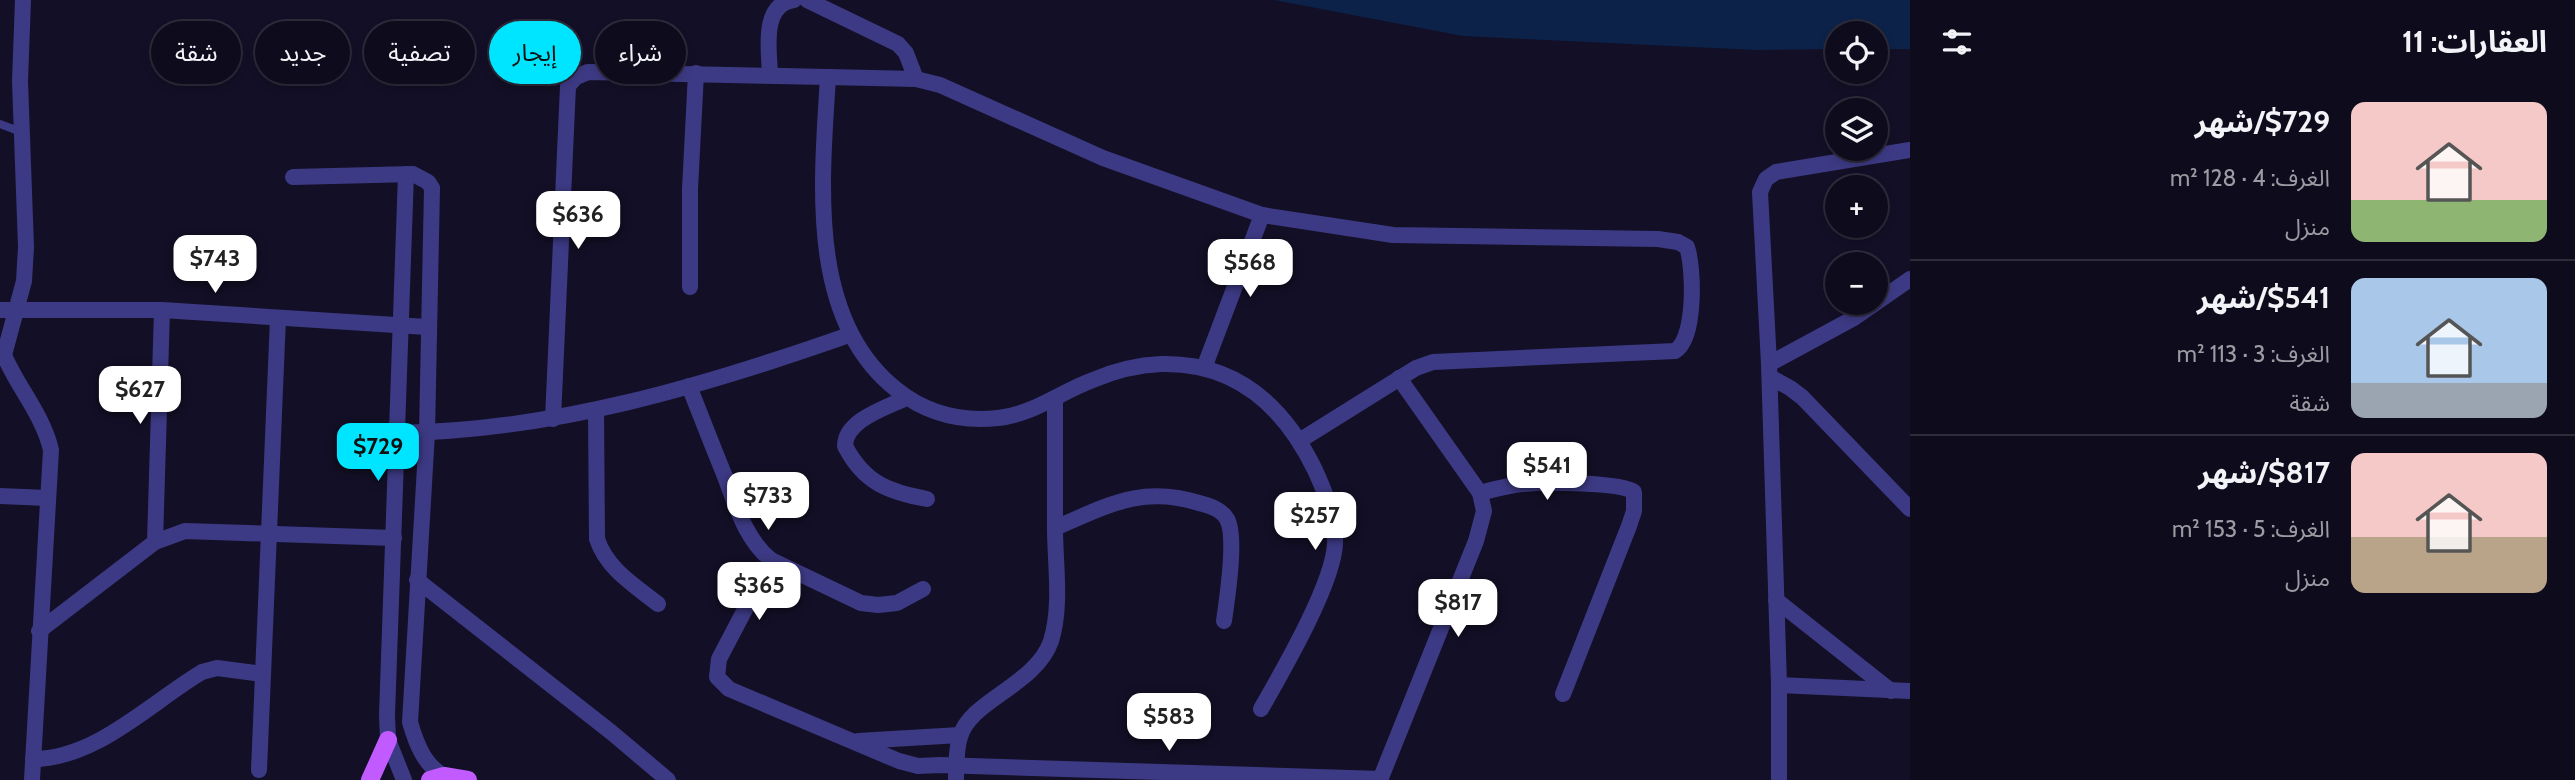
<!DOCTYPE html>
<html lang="ar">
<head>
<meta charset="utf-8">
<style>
  body { margin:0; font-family:Cabin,"Noto Sans Arabic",sans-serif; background:#1c1929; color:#f1f3f6; direction:rtl; height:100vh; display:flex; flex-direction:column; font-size:26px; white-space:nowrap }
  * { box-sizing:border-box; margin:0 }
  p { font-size:23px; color:#9b9ba3 }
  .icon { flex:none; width:38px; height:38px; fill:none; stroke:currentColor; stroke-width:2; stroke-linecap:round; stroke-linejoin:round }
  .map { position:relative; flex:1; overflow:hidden; direction:ltr }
  .side { display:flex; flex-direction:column; background:#0e0b1c; width:665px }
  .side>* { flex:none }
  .top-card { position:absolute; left:21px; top:21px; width:665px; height:63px; direction:rtl; display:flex; gap:14px }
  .buttons { position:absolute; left:1825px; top:21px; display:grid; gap:14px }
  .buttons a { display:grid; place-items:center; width:63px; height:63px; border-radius:50%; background:#0e0b1c; box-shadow:0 4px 10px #0003,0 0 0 2px #2e2b3b; font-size:35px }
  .price { position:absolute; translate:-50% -60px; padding:0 16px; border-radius:14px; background:#fff; color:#222; font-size:23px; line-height:46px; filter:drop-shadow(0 2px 4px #0008) }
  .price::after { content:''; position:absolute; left:50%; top:42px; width:21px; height:16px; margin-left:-10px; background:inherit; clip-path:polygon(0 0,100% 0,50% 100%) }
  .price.selected { background:#00e5ff; color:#111 }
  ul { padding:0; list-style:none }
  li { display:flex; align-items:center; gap:21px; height:175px; padding:0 28px }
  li+li { border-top:2px solid #2e2b3b }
  li span { display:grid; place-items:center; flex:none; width:196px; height:140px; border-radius:14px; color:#555 }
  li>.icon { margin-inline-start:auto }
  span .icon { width:84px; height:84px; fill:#fffc; stroke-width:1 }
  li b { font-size:30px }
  h2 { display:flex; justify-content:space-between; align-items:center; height:84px; padding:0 28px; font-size:30px }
  .chip { padding:0 24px; border-radius:32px; background:#0e0b1c; box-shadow:0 4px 10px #0003,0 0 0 2px #2e2b3b; font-size:24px; line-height:63px }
  .chip.selected { background:#00e5ff; color:#111 }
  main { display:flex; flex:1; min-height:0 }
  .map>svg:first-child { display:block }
  .water { fill:#0c2248 }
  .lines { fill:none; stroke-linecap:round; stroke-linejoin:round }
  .service { stroke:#3d3a85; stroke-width:8 }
  .minor { stroke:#3d3a85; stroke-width:16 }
  .primary { stroke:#c25bff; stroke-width:18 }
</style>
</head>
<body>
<main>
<section class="side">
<h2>العقارات: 11<svg class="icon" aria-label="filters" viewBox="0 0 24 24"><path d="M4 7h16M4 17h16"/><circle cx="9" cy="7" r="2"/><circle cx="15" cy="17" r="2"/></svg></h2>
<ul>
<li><span style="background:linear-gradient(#f6c9c9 70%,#8fb573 0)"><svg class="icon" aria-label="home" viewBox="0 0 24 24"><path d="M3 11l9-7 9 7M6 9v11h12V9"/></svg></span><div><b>$729/شهر</b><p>الغرف: 4 · 128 m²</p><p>منزل</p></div></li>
<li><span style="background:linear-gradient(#a9c7e8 75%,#9aa5b1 0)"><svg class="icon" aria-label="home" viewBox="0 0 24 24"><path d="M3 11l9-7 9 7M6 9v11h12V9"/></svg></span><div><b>$541/شهر</b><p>الغرف: 3 · 113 m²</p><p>شقة</p></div></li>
<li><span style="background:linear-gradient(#f6c9c9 60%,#b9a48a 0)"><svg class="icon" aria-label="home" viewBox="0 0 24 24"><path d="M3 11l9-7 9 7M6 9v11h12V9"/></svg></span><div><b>$817/شهر</b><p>الغرف: 5 · 153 m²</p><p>منزل</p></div></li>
</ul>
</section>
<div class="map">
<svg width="1910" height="780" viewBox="0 0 1910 780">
  <rect width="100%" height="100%" fill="#130f26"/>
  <!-- water -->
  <polygon class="water" points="1274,0 1910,0 1910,49 1876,49 1876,33 1838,33 1837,49 1756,50 1463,36"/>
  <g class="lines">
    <!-- service -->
    <polyline class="service" points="0,124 21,132"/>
    <!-- minor -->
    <g class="minor">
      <polyline points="807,0 898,44 906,53 916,79"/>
      <path d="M770,74c-1,-23 -9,-70 24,-74"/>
      <path d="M293,177l120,-3 15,8 4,6 -5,245 -17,289c6,21 14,43 34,54"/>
      <polyline points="690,287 690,189 696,73"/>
      <polyline points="0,310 162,310 427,327"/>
      <path d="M4,355c14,33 39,60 47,95l-19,330"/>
      <polyline points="0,358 4,355 24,281 26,247 20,81 23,0"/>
      <polyline points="1769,364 1854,318 1910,279"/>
      <polyline points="1204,368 1262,215"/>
      <polyline points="1770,377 1790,388 1802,397 1910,509"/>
      <path d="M689,386c12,30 23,59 35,88 12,31 21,65 47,86l90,43 17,2 19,-2 26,-14"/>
      <path d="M906,398c-20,10 -61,22 -61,48 19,37 44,46 82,53"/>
      <path d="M596,411l1,128c10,30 37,46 61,65"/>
      <polyline points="553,419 568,86 576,77 588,72 828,77"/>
      <path d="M398,433c155,-2 306,-47 451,-98"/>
      <path d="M1480,493c15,-4 29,-8 44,-9 19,-2 98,-2 110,8v19l-5,15 -66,168"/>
      <polyline points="0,496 47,498"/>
      <path d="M1055,528c52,-22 86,-43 144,-25 11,3 22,6 28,16 10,18 0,80 -3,102"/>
      <polyline points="155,542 162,310"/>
      <polyline points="771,560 719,659 717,677 729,689 899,761 918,766 940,765 1381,779"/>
      <polyline points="417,580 611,732 668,780"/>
      <polyline points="1776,600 1891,691"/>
      <polyline points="39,631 155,542 185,531 394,538"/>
      <polyline points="1779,685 1910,691"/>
      <path d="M1261,709c21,-37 73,-126 74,-166 1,-25 -10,-51 -20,-73 -31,-64 -79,-108 -154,-106 -23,1 -47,7 -68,16 -33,12 -59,34 -95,38 -37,4 -72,-5 -101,-28 -91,-71 -75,-211 -69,-313l88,2 24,6 163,73 159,57 131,20 265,4 20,3 9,5c7,21 9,92 -12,104l-242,11 -17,6 -117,73"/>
      <polyline points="858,741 960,735"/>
      <path d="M33,759c63,0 117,-56 169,-87l15,-4 46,6"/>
      <polyline points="259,770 278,318"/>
      <polyline points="404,780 388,740 387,715 406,174"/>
      <path d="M956,780c0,-14 0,-30 4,-43 9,-36 76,-52 91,-96 11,-35 4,-77 4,-113 0,-43 0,-86 0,-129"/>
      <polyline points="1380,780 1476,541 1484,511 1480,493 1399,378"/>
      <polyline points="1779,780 1779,685 1769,364 1760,192 1766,179 1776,172 1910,150"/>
    </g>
    <!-- primary -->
    <g class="primary">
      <polyline points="370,780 388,740"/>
      <polyline points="430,780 444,776 468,780"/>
    </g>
  </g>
</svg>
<div class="buttons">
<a><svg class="icon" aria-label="locate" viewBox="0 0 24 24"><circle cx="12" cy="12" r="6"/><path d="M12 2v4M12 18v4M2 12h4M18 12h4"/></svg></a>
<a><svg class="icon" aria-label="layers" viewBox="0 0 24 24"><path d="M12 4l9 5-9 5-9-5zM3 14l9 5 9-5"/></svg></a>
<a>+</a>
<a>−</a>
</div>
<b class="price" style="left:578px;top:251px">$636</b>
<b class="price" style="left:215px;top:295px">$743</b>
<b class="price" style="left:1250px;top:299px">$568</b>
<b class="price" style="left:140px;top:426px">$627</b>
<b class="price selected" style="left:378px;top:483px">$729</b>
<b class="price" style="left:1547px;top:502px">$541</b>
<b class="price" style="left:768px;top:532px">$733</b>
<b class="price" style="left:1315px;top:552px">$257</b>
<b class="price" style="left:759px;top:622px">$365</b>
<b class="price" style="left:1458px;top:639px">$817</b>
<b class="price" style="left:1169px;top:753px">$583</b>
<div class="top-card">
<a class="chip">شراء</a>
<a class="chip selected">إيجار</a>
<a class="chip">تصفية</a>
<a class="chip">جديد</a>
<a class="chip">شقة</a>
</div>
</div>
</main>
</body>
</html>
